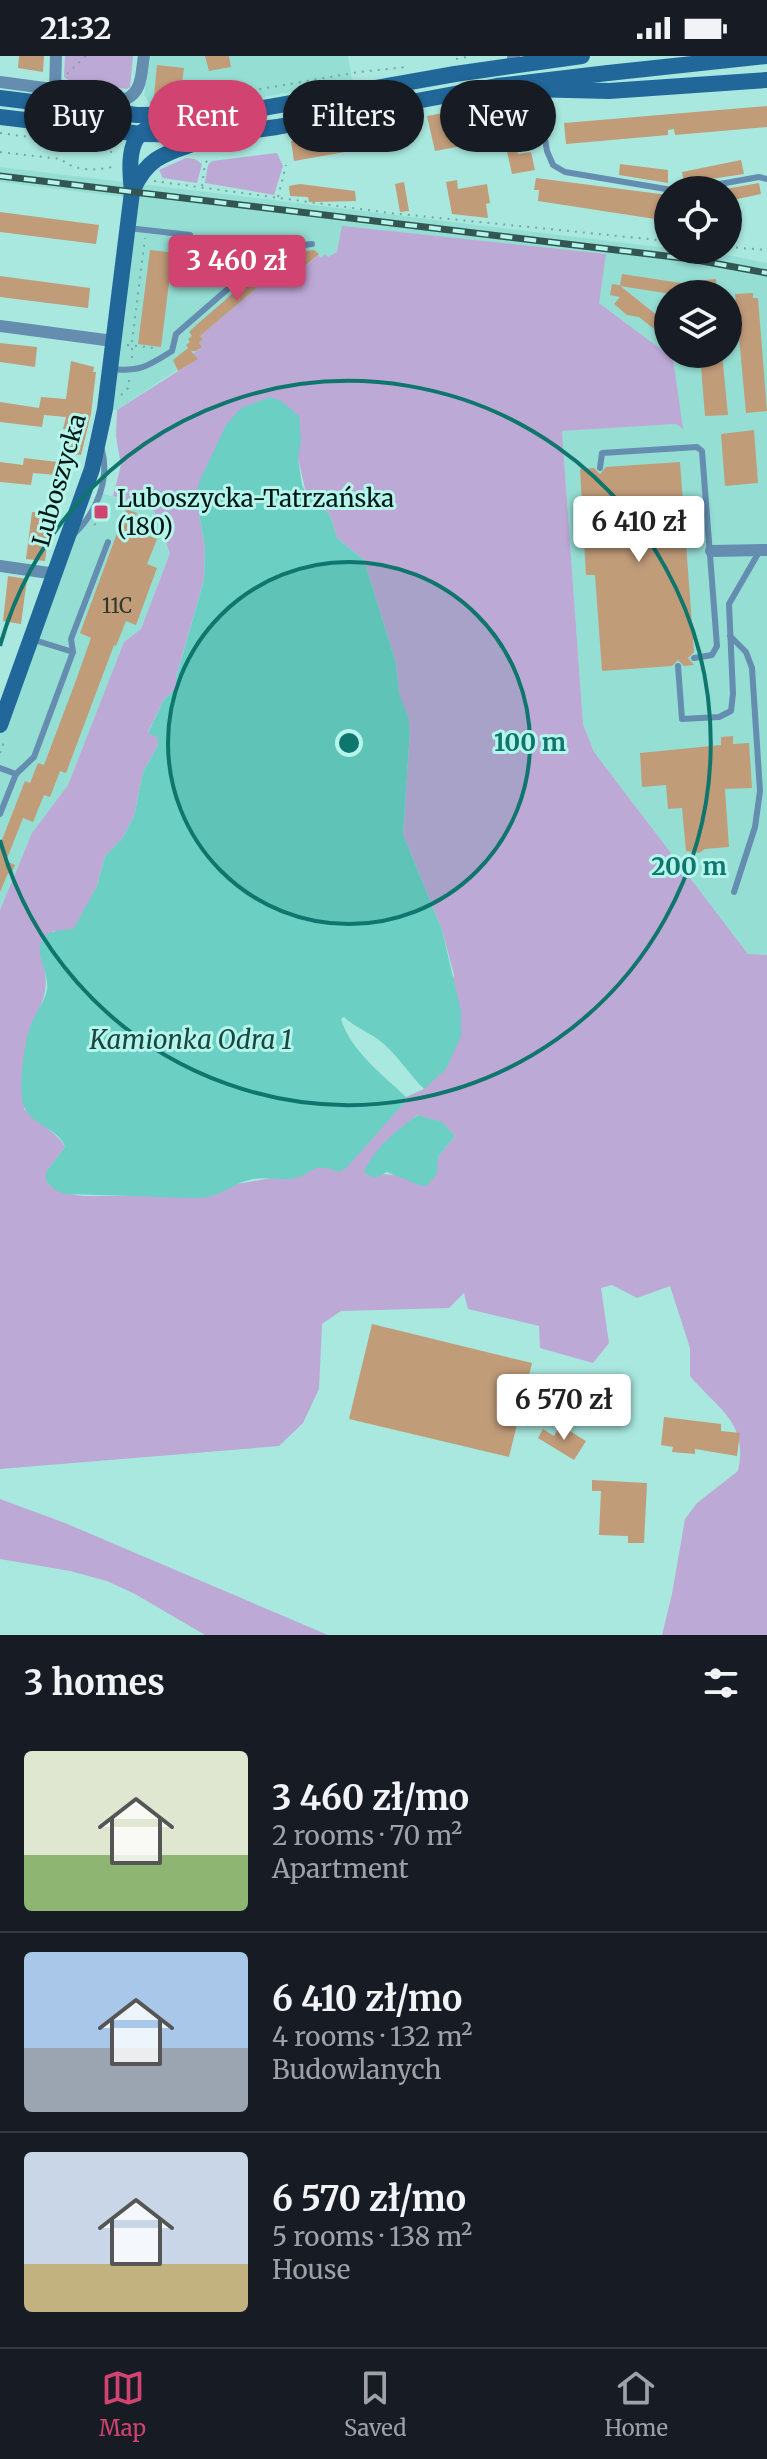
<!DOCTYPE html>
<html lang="en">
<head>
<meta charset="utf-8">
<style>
  body { margin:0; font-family:Merriweather,serif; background:#242831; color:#f1f3f6; height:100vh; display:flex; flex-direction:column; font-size:30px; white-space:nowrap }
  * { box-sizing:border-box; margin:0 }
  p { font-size:26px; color:#9ea1a6 }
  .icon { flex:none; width:44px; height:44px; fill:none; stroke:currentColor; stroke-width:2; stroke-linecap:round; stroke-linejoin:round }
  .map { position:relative; height:1579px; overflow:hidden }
  .drawer { display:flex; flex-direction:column; background:#171b24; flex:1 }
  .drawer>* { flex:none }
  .hud { position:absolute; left:24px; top:24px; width:720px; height:72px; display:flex; gap:16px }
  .buttons { position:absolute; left:654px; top:120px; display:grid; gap:16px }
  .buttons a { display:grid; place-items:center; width:88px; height:88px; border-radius:50%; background:#171b24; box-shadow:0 2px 6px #0004; font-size:40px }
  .price { position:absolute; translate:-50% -68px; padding:0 18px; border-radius:8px; background:#fff; color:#222; font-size:26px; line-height:52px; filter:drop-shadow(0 2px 4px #0008) }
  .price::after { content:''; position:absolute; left:50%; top:48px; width:24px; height:18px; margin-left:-12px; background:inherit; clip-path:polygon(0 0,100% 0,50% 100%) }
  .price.current { background:#d14471; color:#fff }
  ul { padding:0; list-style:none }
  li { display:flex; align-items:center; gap:24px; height:200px; padding:0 24px }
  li+li { border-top:2px solid #363941 }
  li span { display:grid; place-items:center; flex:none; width:224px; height:160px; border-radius:8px; color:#555 }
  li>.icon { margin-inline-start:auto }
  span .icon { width:96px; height:96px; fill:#fffc; stroke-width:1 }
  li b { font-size:34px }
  h2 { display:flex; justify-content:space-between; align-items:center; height:96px; padding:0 24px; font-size:34px }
  .pill { padding:0 28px; border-radius:36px; background:#171b24; box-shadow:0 2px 6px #0004; font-size:28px; line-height:72px }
  .pill.current { background:#d14471; color:#fff }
  .status { display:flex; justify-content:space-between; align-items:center; height:56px; padding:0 40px; background:#171b24; direction:ltr }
  .status svg { height:22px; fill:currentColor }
  .menu { display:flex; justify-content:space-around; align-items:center; height:112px; border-top:2px solid #363941; background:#171b24; font-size:22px; color:#9ea1a6 }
  .menu a { display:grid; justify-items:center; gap:4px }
  .menu .current { color:#d14471 }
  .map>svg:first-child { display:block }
  .built { fill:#95ded4; fill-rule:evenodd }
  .green { fill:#bda9d6; fill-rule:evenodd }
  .water { fill:#6bcfc3 }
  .building { fill:#c19c79 }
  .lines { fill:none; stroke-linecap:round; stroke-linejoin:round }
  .path { stroke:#74a7a0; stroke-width:2; stroke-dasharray:2 6; stroke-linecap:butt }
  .lane { stroke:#648db0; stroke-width:6 }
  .street { stroke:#648db0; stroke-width:12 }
  .secondary { stroke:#21679a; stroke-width:16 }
  .rail-casing { stroke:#335652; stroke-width:7 }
  .rail { stroke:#b6f5ec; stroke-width:4; stroke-dasharray:12; stroke-linecap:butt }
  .secondary-bridge { stroke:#21679a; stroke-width:16 }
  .ring { fill:none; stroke:#0f766e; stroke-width:4 }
  .poi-dot { fill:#d14471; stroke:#b6f5ec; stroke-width:3 }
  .labels { text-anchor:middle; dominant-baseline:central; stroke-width:6; stroke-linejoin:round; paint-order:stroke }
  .number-label { font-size:20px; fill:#30392e }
  .street-label { font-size:24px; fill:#001815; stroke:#b6f5ec }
  .poi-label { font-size:24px; fill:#001815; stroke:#b6f5ec; text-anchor:start }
  .water-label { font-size:26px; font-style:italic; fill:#184641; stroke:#b6f5ec }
  .centre { fill:#0f766e; stroke:#b6f5ec; stroke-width:4 }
  .ring-label { font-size:24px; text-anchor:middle; font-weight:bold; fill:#0f766e; stroke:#b6f5ec; stroke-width:6; stroke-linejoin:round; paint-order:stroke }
</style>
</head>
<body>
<div class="status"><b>21:32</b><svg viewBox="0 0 49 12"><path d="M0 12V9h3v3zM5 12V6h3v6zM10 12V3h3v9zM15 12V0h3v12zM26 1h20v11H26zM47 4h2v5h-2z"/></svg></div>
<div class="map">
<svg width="767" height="1579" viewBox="0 0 767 1579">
  <rect width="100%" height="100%" fill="#a9e8df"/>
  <!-- built -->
  <g class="built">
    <polygon points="151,0 348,0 352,24 234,47 184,52 151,50 144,39"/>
    <path d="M0,111l733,89 34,7v692l-19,-1 -154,-202 -11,-28 -21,-293 114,-7 6,4 -9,-70 -74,-55 -262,-51 -9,5 -7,1 -3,-3 -115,84 -5,20 -9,7 -3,-2 -69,46 -12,-1 26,-211 -131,-16zM668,238h60v60h-60z"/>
    <polygon points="99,436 154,455 170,497 141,573 124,586 68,729 32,777 0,854 0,669 69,483 84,468"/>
  </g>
  <!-- green -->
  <g class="green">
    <polygon points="65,0 133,0 130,31 127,33 70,25 64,21"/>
    <polygon points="277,97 283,110 274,139 205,127 208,109 212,105"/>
    <polygon points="186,102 195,103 202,108 197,127 163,122 159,114"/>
    <path d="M342,170l264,28 -7,49 74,55 10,71 -7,-5 -114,7 21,293 11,28 154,202 19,1v680h-105l10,-41 13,-75 12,-16 41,-32c11,-48 -20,-62 -48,-95v-28l-20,-62 -33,12 -25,-13 -11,3 8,55 -16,20 -53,-15 -1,-22 -71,-17 -4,-16 -15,15 -108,3 -19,13 -3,65 -16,34 -24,23 -279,23v-559l32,-77 36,-48 56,-143 17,-13 29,-76 -16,-42 -41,-15 8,-31 -5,-28 1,-27 80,-51 -4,-5 9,-7 -3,-4 4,-4 -3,-3 80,-68 3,4 16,-14 8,7 11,-10 3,3 4,-4 3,3 9,-5zM298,402l8,35 24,22 7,23 27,22 32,103 3,30 11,38 -7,103 39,96 12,45 -30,114 -18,8 -3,7 -16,16 -63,47 -12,1 -12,8 -11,3 -17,-1 -35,6 -26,12h-128c-15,-2 -25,-4 -37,-15l1,-10 18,-24c-5,-12 -30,-26 -41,-38l16,-102c8,-19 7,-30 1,-50l12,-26 10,1 11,-4 11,-16 12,-26 8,-30 17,-17 12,-23 9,-44 15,-27v-7l-10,-6 16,-33 12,-10v-12l28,-97 1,-32 -9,-52 12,-31zM417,1059l24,7 14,14 -17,21 -17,29 -23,-11 -17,-1 -1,-26z"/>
    <polygon points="0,1443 65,1467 328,1579 205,1579 135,1538 107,1525 70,1515 0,1503"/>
  </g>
  <!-- water -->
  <g class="water">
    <path d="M270,341l11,4 18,15 2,24 -3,18 4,27 4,8 24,22 7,23 27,22 32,103 3,30 9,24 2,14 -7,103 39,96 19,81v25l-15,33 -22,20c-14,-14 -24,-30 -38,-43 -12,-12 -29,-17 -42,-29l-3,2c9,31 42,56 65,78l-3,7 -57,64 -7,4c-30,-11 -24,3 -48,7 -13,1 -25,-2 -38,0 -16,3 -27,13 -42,17 -6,2 -13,2 -19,2l-127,-4 -10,-4 -9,-9v-9l19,-25c-6,-19 -36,-22 -42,-43 -5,-16 2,-65 8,-80 5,-11 13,-22 16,-34 3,-17 -16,-40 -2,-54 7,-7 20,-5 29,-8l23,-42 8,-30 17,-17 12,-23 9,-44 15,-27v-7l-10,-5 16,-34 12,-10v-11l28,-98 1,-32 -9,-52 4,-16 26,-55 15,-17z"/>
    <path d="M418,1059l24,7 13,14 -17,21 -1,17 -10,11 -6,1 -34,-14 -12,6 -11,-5c9,-24 33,-43 54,-58z"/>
  </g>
  <!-- building -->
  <g class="building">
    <polygon points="19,0 44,0 43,16 18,12"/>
    <polygon points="205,0 229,0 231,11 209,15"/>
    <polygon points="157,9 184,12 180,43 154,40"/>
    <polygon points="507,45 518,98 531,96 535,114 512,118 504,82 435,95 427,60"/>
    <polygon points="767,50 767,71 675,79 674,73 668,74 668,79 566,88 564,67"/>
    <polygon points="376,70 379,90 294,105 291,85"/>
    <polygon points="741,104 744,118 684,127 682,116"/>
    <polygon points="620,108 668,114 668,127 619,119"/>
    <polygon points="536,122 668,139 668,165 538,145 539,134 534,134"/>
    <polygon points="457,124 458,133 487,128 490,147 486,148 488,162 452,158 446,126"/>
    <polygon points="404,126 409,155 400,156 395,128"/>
    <polygon points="759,127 761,138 728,145 728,134 720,134"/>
    <polygon points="300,128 355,135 356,145 309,146 308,141 290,140 289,130"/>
    <polygon points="0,156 99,169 96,188 0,176"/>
    <polygon points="150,194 194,199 191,222 170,219 161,291 138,288"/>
    <polygon points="314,194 319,198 306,209 299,202 283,216 280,212 200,280 203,283 199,287 202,291 196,295 191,295 198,303 178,315 173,304 188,292 186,289 190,286 188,283 192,280 189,276 193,272 272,203 276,207 288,197 294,196 299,201 306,195"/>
    <polygon points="622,218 694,229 694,225 716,223 717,238 671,238 620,230"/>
    <polygon points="0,220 90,232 88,252 0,241"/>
    <polygon points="612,228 619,229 668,268 668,284 639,261 627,259 614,248 620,241 610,239"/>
    <polygon points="753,237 753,242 758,242 767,355 746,357 735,238"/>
    <polygon points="0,287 37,291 35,311 0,306"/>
    <polygon points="700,298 722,298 728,359 705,360"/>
    <polygon points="71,305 94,311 93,316 96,316 91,358 81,399 70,398 68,420 33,417 31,429 0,426 0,406 23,409 24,402 58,406 66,373 63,373 66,361 44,359 42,371 0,366 0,346 39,352 41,341 66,343"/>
    <polygon points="754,374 758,427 725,430 721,378"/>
    <polygon points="680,406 694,596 688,602 694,609 684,610 678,604 672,610 602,615 595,519 586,519 580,413 594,412 600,418 606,411"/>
    <polygon points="126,453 137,457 131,473 157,483 147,508 157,512 136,569 126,565 116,590 114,589 66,717 60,715 50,741 44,739 33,766 23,762 6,805 15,809 11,818 8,817 0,836 0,789 25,725 30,727 38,707 44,709 75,627 91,582 80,577"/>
    <polygon points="32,456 51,458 45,505 26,503"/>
    <polygon points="8,520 27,523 21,568 3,565"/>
    <polygon points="733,680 733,688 749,687 752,732 725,733 729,791 705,793 699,797 686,795 682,752 668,753 666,729 642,731 640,697 721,689 721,681"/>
    <polygon points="372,1268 532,1307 509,1401 349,1363"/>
    <polygon points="664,1361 721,1368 721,1375 740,1377 737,1400 695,1393 695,1398 672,1396 673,1391 661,1389"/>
    <polygon points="560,1369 586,1385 574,1404 538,1382 543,1373 554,1380"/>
    <polygon points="592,1424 647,1427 644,1487 628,1487 628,1480 599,1479 601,1435 592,1435"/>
  </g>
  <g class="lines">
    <!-- path -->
    <g class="path">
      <polyline points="456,3 471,0"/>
      <polyline points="67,18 86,0"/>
      <polyline points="199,42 198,37 246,28 249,35 359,16 406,11"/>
      <polyline points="199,43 247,35"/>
      <polyline points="0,77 100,91 116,98"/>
      <path d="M0,96l61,7c14,13 37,12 54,7"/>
      <polyline points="154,125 390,157 668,185"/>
      <polyline points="202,130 205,108 208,103"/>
      <polyline points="278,141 286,109"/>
      <polyline points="728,191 767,194"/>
      <polyline points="127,289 156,292"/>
      <polyline points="132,302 132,286 145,182"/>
      <polyline points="121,339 128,332 129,324"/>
      <polyline points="94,469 103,462 108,442"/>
      <polyline points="0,697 5,683"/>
    </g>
    <!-- lane -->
    <g class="lane">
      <polyline points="537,34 547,95 553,109 565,116 672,134"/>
      <polyline points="686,134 759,121 767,123"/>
      <polyline points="128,172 190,179"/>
      <path d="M111,313c29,3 37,-3 61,-18l4,-17 99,-86 37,-4"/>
      <polyline points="600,412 602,397 697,391 702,395 717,590 712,599 694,602"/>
      <path d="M74,478c22,-21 36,-54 28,-84"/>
      <polyline points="730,580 746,596 752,612 760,735 755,771 734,836"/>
      <polyline points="73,596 71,583 108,486"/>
      <polyline points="678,610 682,663 719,661 731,655 733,638 729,548 759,496"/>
      <polyline points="0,712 16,718 0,758"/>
      <polyline points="16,718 34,701 73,596 31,583"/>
    </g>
    <!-- street -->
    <g class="street">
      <polyline points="513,1 514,0"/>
      <path d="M0,26l126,17c17,-8 15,-27 18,-43"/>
      <polyline points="55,34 56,0"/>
      <polyline points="0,270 113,285"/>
      <polyline points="711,495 767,494"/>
      <polyline points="0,510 56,518"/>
    </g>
    <!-- secondary -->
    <g class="secondary">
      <polyline points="527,33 609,35 767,24"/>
      <polyline points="0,42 137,59 230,58 455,18 582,0"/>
      <polyline points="0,61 141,78 218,79 277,71 497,30 608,17"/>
      <path d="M133,134c16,-38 41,-38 76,-52"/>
      <path d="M0,669l92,-256 13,-60 27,-217c-5,-49 -1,-65 49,-76"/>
    </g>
    <defs>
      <polyline id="rail" points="0,120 691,203 767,217"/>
    </defs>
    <!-- rail casing -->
    <use href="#rail" class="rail-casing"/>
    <!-- rail -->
    <use href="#rail" class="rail"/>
    <!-- secondary-bridge -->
    <polyline class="secondary-bridge" points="608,17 767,0"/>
  </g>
  <!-- distance rings -->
  <circle cx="349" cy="687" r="181" fill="#0f766e" fill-opacity=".12"/>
  <g class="ring">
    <circle cx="349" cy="687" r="181"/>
    <path d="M0 590A362 362 0 1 1 0 784"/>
  </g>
  <!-- markers -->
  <rect class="poi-dot" x="93" y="448" width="16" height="16" rx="4"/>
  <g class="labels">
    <!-- number labels -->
    <g class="number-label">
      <text x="117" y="549">11C</text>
    </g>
    <!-- street labels -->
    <g class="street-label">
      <text transform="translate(59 424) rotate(-74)">Luboszycka</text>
    </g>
    <!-- poi labels -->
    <g class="poi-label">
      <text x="117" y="442">Luboszycka-Tatrzańska<tspan x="117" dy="28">(180)</tspan></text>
    </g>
    <!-- water labels -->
    <g class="water-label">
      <text x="191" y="983">Kamionka Odra 1</text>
    </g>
  </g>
  <circle cx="349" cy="687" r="12" class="centre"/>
  <g class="ring-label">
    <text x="530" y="695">100 m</text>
    <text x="689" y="819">200 m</text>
  </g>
</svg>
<div class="buttons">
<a><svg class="icon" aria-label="locate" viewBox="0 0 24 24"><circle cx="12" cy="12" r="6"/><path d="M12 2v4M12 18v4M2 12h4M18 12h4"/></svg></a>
<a><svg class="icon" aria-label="layers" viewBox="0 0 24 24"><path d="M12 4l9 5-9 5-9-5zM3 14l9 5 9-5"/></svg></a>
</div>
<b class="price current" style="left:237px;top:247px">3 460 zł</b>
<b class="price" style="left:639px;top:508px">6 410 zł</b>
<b class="price" style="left:564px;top:1386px">6 570 zł</b>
<div class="hud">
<a class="pill">Buy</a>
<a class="pill current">Rent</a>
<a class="pill">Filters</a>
<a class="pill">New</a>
</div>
</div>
<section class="drawer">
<h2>3 homes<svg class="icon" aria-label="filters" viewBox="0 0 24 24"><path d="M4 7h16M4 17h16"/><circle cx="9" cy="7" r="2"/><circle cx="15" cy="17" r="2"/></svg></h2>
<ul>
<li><span style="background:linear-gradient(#dfe7d0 65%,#8fb573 0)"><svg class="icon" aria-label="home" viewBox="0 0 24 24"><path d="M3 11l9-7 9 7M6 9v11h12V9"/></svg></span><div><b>3 460 zł/mo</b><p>2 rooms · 70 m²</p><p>Apartment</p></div></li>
<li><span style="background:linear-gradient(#a9c7e8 60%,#9aa5b1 0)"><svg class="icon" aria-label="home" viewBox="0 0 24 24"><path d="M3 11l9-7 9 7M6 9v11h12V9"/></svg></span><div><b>6 410 zł/mo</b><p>4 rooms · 132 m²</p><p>Budowlanych</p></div></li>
<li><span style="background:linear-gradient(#c9d6e8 70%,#c2b280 0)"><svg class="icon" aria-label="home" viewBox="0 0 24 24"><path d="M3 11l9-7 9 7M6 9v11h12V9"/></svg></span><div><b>6 570 zł/mo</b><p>5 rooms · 138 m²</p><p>House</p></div></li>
</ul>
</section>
<nav class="menu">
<a class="current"><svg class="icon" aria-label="map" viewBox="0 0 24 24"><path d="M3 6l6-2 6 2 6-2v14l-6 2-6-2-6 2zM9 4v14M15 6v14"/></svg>Map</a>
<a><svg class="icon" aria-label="saved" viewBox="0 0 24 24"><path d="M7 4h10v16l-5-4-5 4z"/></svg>Saved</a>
<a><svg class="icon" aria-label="home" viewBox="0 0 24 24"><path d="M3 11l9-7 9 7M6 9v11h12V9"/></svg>Home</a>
</nav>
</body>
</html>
